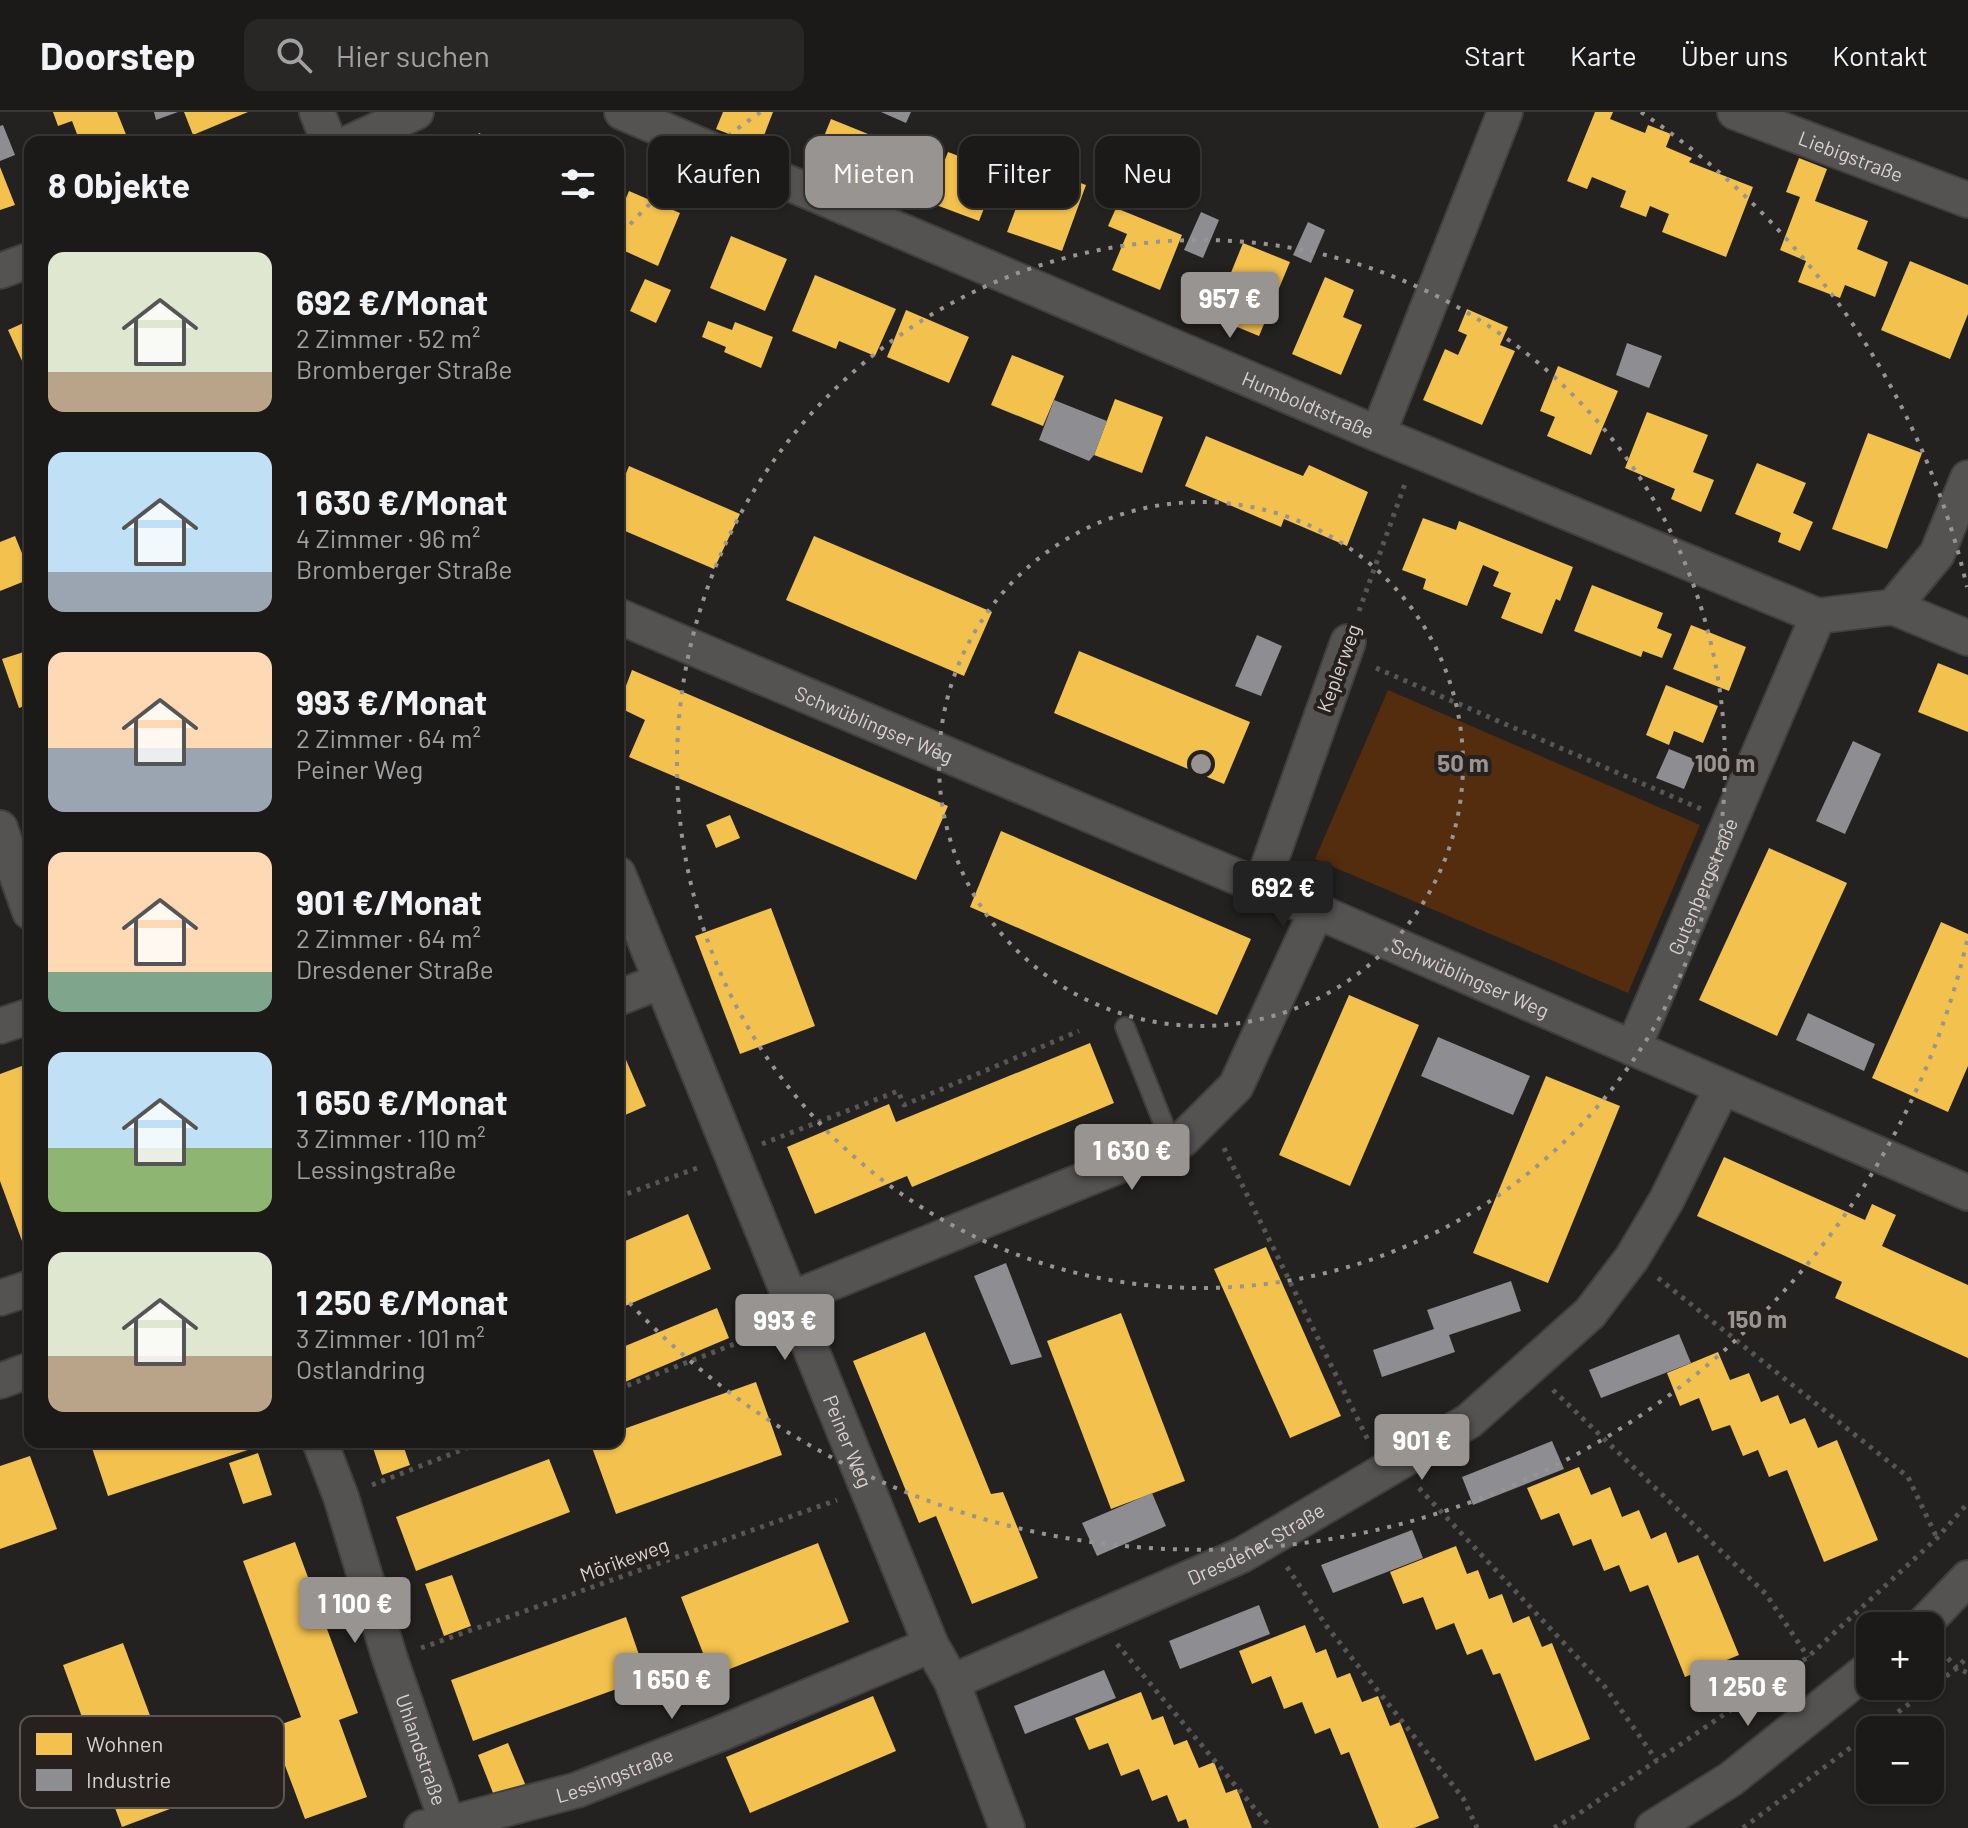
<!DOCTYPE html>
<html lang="de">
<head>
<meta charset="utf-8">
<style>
  body { margin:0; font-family:Barlow,sans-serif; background:#282725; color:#f1f3f6; height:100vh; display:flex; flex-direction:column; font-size:30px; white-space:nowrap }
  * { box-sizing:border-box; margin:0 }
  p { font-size:26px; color:#a0a1a2 }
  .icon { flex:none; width:44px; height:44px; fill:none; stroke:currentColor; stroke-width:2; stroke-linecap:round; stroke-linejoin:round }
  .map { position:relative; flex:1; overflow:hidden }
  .sheet { position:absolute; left:24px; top:24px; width:600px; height:1312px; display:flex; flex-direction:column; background:#1b1a18; border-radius:16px; box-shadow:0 2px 6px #0004,0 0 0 2px #393837 }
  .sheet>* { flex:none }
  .banner { position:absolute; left:648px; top:24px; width:760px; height:72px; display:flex; gap:16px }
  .fabs { position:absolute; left:1856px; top:1500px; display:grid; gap:16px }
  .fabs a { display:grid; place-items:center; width:88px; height:88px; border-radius:16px; background:#1b1a18; box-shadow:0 2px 6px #0004,0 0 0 2px #393837; font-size:40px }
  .price { position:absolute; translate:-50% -68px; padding:0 18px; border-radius:8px; background:#989492; color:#fff; font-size:26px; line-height:52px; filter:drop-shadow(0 2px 4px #0008) }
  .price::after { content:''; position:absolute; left:50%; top:48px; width:24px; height:18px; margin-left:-12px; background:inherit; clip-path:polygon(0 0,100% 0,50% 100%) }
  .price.on { background:#222; color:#fff }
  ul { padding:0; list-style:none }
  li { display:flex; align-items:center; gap:24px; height:200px; padding:0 24px }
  li span { display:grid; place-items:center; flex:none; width:224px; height:160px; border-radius:16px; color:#555 }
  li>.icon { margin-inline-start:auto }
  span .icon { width:96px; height:96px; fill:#fffc; stroke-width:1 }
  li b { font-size:34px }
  h2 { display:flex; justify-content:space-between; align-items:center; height:96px; padding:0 24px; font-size:34px }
  .tag { padding:0 28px; border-radius:16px; background:#1b1a18; box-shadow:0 2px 6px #0004,0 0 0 2px #393837; font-size:28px; line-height:72px }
  .tag.on { background:#989492; color:#fff }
  header { display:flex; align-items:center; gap:48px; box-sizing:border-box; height:112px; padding:0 40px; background:#1b1a18; border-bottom:2px solid #393837 }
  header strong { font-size:38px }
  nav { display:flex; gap:44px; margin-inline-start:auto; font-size:28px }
  .search { width:560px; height:72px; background:#282725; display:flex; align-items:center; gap:20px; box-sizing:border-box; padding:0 28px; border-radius:16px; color:#a0a1a2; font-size:30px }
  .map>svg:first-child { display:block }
  .green { fill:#542c0e }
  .homes { fill:#f2c14e }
  .industry { fill:#8d8d92 }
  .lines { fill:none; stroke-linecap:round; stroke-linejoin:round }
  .service-casing { stroke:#413f3d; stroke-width:22 }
  .minor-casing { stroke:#413f3d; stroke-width:38 }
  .path { stroke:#575655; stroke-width:5; stroke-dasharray:4 6; stroke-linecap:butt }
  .service { stroke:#555352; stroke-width:18 }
  .minor { stroke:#555352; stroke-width:34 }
  .ring { fill:none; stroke:#989492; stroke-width:4; stroke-dasharray:4 8 }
  .labels { text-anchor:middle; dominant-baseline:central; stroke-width:8; stroke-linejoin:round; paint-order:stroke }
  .street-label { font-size:20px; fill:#d6d2d0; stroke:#26211e }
  .key { fill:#26211e; stroke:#5b5653; stroke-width:2 }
  .key-label { font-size:22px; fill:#d6d2d0 }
  .centre { fill:#989492; stroke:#26211e; stroke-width:4 }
  .ring-label { font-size:24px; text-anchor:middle; font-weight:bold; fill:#989492; stroke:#26211e; stroke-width:8; stroke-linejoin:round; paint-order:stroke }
</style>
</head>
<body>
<header>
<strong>Doorstep</strong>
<div class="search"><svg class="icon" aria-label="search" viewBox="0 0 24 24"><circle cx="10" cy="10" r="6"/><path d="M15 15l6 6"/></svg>Hier suchen</div>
<nav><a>Start</a><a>Karte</a><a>Über uns</a><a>Kontakt</a></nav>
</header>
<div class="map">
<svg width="1968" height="1716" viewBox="0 0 1968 1716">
  <rect width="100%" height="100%" fill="#242220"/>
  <!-- green -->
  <polygon class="green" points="1388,578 1700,713 1628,881 1315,747"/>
  <!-- homes -->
  <g class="homes">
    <polygon points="53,0 117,0 129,30 56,30 77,22 72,9 58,14"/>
    <polygon points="184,0 248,0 193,23"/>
    <polygon points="723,0 773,0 760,34 716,17"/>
    <polygon points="1595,0 1613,0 1610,7 1645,21 1648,13 1671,22 1666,35 1692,46 1689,50 1753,75 1726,145 1662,120 1669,102 1650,94 1646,105 1620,95 1626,79 1592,65 1587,77 1567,69"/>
    <polygon points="831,7 873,24 854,71 812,54"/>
    <polygon points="480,21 484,30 459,30"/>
    <polygon points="948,40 999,59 979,109 928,90"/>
    <polygon points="1799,46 1827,57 1815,89 1868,109 1857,137 1888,150 1875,185 1845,173 1840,186 1798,170 1806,149 1780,138 1800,85 1786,80"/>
    <polygon points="0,55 15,93 0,98"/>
    <polygon points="1037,55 1086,73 1062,139 1007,120 1019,88 1024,91"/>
    <polygon points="629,79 680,101 658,154 618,136 618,105"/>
    <polygon points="1116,96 1182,123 1160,178 1112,158 1127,122 1108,114"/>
    <polygon points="731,124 787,147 765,199 710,176"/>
    <polygon points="1243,131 1290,150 1259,224 1213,205"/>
    <polygon points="1910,149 1968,173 1968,202 1950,247 1881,218"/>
    <polygon points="815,163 896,197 875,244 839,229 836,237 792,219"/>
    <polygon points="1325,165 1354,178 1343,205 1362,213 1341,263 1292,242"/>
    <polygon points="645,167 671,178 656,211 630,199"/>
    <polygon points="1467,197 1508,215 1500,233 1515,239 1482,313 1423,288 1445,237 1458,243 1467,223 1458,219"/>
    <polygon points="906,198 969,225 949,271 887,245"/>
    <polygon points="30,208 30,261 28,262 8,218"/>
    <polygon points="708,209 732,218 735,210 773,225 761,256 724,240 726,235 702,225"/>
    <polygon points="1012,243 1064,264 1043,314 991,293"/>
    <polygon points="1558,254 1618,279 1591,343 1547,324 1555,305 1540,299"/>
    <polygon points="1115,287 1163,305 1142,361 1094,343"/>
    <polygon points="1647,300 1708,323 1693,360 1714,368 1701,400 1671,387 1675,377 1625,356"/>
    <polygon points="1868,321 1922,341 1887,437 1832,417"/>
    <polygon points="1206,324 1303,364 1309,353 1368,380 1347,434 1284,407 1281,415 1185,374"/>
    <polygon points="1757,351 1806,371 1793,401 1813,410 1800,439 1778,430 1781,421 1735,402"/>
    <polygon points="629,354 740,402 714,457 618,416 618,381"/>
    <polygon points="1423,406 1456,418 1459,409 1573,455 1560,489 1556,487 1542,522 1501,506 1511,481 1493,474 1499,460 1483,453 1467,494 1423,477 1426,467 1402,458"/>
    <polygon points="15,424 30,461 30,467 0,479 0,430"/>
    <polygon points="814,424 992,500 964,564 786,488"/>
    <polygon points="1592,473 1663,501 1657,516 1672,522 1662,546 1643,539 1641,545 1574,519"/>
    <polygon points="1691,513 1746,535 1729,579 1673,557"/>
    <polygon points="30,538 30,592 19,596 2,547"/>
    <polygon points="1079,539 1250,610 1224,672 1054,601"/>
    <polygon points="1938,551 1968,563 1968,620 1918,600"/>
    <polygon points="632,558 948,694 916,768 629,645 645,608 618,595"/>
    <polygon points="1666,573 1718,594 1703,631 1674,619 1669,633 1646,623"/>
    <polygon points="730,703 740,726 716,736 706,713"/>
    <polygon points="1001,719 1251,827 1217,903 970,795"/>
    <polygon points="1769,736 1847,771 1777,924 1699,888"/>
    <polygon points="771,796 815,914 740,942 695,824"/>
    <polygon points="1941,810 1968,822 1968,954 1948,1000 1872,966"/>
    <polygon points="1349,883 1419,913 1350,1074 1279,1043"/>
    <polygon points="1090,931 1114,991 912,1075 907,1064 815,1102 787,1035 889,992 896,1010"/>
    <polygon points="620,934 646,994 618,1006 618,935"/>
    <polygon points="30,951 30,1126 22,1129 0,1069 0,962"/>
    <polygon points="1546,964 1620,994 1548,1171 1473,1141"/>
    <polygon points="1724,1045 1865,1108 1872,1092 1896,1103 1882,1134 1968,1173 1968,1246 1835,1186 1842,1170 1697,1104"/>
    <polygon points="688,1102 711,1157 618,1197 618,1132"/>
    <polygon points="1266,1135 1341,1304 1290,1326 1214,1157"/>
    <polygon points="717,1196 729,1226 618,1273 618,1237"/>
    <polygon points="1121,1201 1185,1369 1111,1397 1047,1229"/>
    <polygon points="925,1220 991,1382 1003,1380 1038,1466 972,1492 936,1404 919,1411 853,1249"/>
    <polygon points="1718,1240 1730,1268 1749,1261 1761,1290 1778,1283 1790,1312 1805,1306 1818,1336 1837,1328 1878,1428 1824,1450 1787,1358 1769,1365 1758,1338 1743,1344 1730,1313 1712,1319 1699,1286 1680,1294 1667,1261"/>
    <polygon points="756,1270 782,1343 616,1402 590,1330 618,1330 618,1319"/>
    <polygon points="90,1330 269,1330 269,1331 108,1384"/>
    <polygon points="371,1330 402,1330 410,1353 382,1363"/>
    <polygon points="258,1341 272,1383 243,1392 229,1351"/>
    <polygon points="30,1344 57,1417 0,1437 0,1354"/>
    <polygon points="549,1347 570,1400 416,1459 396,1405"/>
    <polygon points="1579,1355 1591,1383 1610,1375 1622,1405 1639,1398 1651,1427 1666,1420 1678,1451 1698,1443 1739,1543 1685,1565 1648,1473 1630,1480 1619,1453 1604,1459 1591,1427 1573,1434 1559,1401 1541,1408 1527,1376"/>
    <polygon points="295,1430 358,1601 339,1608 367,1685 305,1707 271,1616 301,1605 243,1449"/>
    <polygon points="818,1431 849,1510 712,1564 681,1485"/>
    <polygon points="1456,1434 1467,1462 1478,1458 1489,1487 1502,1482 1513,1511 1529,1504 1542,1535 1552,1531 1590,1627 1535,1649 1500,1561 1493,1563 1482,1537 1467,1543 1454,1511 1436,1518 1423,1485 1403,1492 1390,1460"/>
    <polygon points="452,1463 471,1514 444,1524 425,1472"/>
    <polygon points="626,1505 647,1566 473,1629 451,1568"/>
    <polygon points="1305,1513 1316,1541 1326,1537 1337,1566 1350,1561 1362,1590 1378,1584 1390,1614 1400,1610 1439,1706 1414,1716 1379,1716 1349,1640 1341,1643 1330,1616 1315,1622 1302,1590 1284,1597 1271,1564 1252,1572 1239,1539"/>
    <polygon points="123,1531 183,1692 122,1715 63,1553"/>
    <polygon points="1141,1580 1152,1608 1163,1604 1174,1633 1187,1628 1199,1656 1214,1650 1226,1681 1237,1677 1252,1716 1189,1716 1186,1707 1178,1710 1167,1683 1152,1689 1139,1657 1121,1664 1108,1631 1089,1638 1075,1606"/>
    <polygon points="873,1584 896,1639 750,1701 726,1645"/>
    <polygon points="508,1631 528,1679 497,1691 478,1643"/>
  </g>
  <!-- industry -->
  <g class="industry">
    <polygon points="154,0 178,0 156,8"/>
    <polygon points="881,0 911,0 906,11"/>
    <polygon points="3,13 15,43 0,49 0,14"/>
    <polygon points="1201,100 1219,108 1203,146 1184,138"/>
    <polygon points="1308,110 1325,118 1311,151 1293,143"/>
    <polygon points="1627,231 1662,244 1649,276 1616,263"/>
    <polygon points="1054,288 1107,309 1094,343 1089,349 1039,328"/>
    <polygon points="1257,523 1282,534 1261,584 1235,574"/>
    <polygon points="1853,629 1881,642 1845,722 1816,709"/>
    <polygon points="1669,637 1696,648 1684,677 1656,666"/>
    <polygon points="1808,901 1875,932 1864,959 1796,928"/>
    <polygon points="1438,925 1530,964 1513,1003 1421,964"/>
    <polygon points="1006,1151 1042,1245 1011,1253 974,1164"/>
    <polygon points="1511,1169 1521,1199 1449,1223 1455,1240 1382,1265 1373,1238 1434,1217 1427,1198"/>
    <polygon points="1679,1222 1691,1251 1601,1286 1589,1258"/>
    <polygon points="1552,1329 1564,1357 1473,1393 1462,1365"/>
    <polygon points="1152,1381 1166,1414 1097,1444 1082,1411"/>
    <polygon points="1412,1418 1423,1446 1333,1481 1321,1453"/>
    <polygon points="1259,1493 1270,1522 1180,1557 1169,1529"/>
    <polygon points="1104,1558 1116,1586 1025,1622 1014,1594"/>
  </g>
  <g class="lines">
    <defs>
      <polyline id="service" points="1125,915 1172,1033"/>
      <g id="minor">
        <polyline points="317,0 329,30"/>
        <path id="s1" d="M622,0l756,322 440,182"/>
        <path id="s2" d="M1735,0l233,88"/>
        <polyline points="351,30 416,0"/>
        <polyline points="0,159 30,148"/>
        <polyline points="1378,322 1505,0"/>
        <polyline points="1893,495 1968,526"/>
        <path id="s3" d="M618,504l643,271 707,306"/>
        <polyline points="0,716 30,800"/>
        <path id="s4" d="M618,762l313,771 21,37 55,146"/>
        <polyline points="1261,775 1348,530"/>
        <polyline points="618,886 661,869"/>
        <polyline points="0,914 30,904"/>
        <path id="s5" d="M1633,936l185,-432 75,-9 44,-53 31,-76"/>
        <polyline points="0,1186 30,1176"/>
        <polyline points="791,1187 1182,1028 1236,974 1316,800"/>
        <polyline points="0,1269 30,1258"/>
        <path id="s6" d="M320,1330l21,55 49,162 59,169"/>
        <polyline points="1922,1514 1968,1466"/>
        <path id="s7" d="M952,1570l290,-127 227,-134 121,-108 42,-55 34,-57 56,-113"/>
        <path id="s8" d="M422,1716l26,-4 129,-34 142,-56 212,-89"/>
        <polyline points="1653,1716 1731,1667 1870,1556"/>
      </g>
    </defs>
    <!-- service casing -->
    <use href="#service" class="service-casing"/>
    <!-- minor casing -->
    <use href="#minor" class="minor-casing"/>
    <!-- path -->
    <g class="path">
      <polyline points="1359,499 1406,369"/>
      <polyline points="1376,556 1701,697"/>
      <polyline points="762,1032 898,979 904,993 1079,919"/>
      <polyline points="1224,1036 1368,1328"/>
      <polyline points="618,1085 700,1055"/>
      <polyline points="1658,1166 1908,1365 1937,1426"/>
      <polyline points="618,1277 766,1220"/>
      <polyline points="1553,1278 1766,1482 1808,1545"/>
      <polyline points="372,1373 482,1330"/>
      <polyline points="1419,1376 1605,1575 1657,1649"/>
      <polyline points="1287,1455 1328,1516 1463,1686 1477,1716"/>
      <polyline points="1117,1532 1271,1716"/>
      <polyline points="421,1536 837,1388"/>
      <polyline points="1941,1539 1957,1556 1968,1561"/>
      <polyline points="1874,1618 1957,1556 1968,1544"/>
      <polyline points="1554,1716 1577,1703 1808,1545 1937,1426 1968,1391"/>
      <polyline points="1743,1716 1870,1621"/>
    </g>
    <!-- service -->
    <use href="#service" class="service"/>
    <!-- minor -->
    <use href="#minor" class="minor"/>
  </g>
  <!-- distance rings -->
  <g class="ring">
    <circle cx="1201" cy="652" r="262"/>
    <circle cx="1201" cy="652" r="524"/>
    <path d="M1967 829A786 786 0 0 1 622 1183M622 121A786 786 0 0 1 761 0M1641 0A786 786 0 0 1 1967 475"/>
  </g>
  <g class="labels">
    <!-- street labels -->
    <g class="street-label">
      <text stroke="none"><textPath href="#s2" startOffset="124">Liebigstraße</textPath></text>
      <text stroke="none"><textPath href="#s1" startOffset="746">Humboldtstraße</textPath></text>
      <text transform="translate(1338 556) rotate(-70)">Keplerweg</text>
      <text stroke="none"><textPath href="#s3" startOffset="278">Schwüblingser Weg</textPath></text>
      <text stroke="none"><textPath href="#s5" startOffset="176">Gutenbergstraße</textPath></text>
      <text stroke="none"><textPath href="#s3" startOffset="926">Schwüblingser Weg</textPath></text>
      <text stroke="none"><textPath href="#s4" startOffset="612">Peiner Weg</textPath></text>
      <text stroke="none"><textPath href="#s7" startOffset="334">Dresdener Straße</textPath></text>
      <text transform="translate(624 1447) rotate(-20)">Mörikeweg</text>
      <text stroke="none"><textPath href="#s6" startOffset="324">Uhlandstraße</textPath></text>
      <text stroke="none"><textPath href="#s8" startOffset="200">Lessingstraße</textPath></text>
    </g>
  </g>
  <!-- legend -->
  <rect x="20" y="1604" width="264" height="92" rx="12" class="key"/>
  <rect x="36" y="1621" width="36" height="22" fill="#f2c14e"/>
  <rect x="36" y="1657" width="36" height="22" fill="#8d8d92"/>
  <g class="key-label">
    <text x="86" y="1640">Wohnen</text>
    <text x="86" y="1676">Industrie</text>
  </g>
  <circle cx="1201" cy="652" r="12" class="centre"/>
  <g class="ring-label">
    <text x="1463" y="660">50 m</text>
    <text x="1725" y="660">100 m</text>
    <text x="1757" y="1216">150 m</text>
  </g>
</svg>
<div class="fabs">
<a>+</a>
<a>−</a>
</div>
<b class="price" style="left:1230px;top:228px">957 €</b>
<b class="price on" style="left:1283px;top:817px">692 €</b>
<b class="price" style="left:1132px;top:1080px">1 630 €</b>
<b class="price" style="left:785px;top:1250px">993 €</b>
<b class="price" style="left:1422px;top:1370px">901 €</b>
<b class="price" style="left:355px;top:1533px">1 100 €</b>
<b class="price" style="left:672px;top:1609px">1 650 €</b>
<b class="price" style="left:1748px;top:1616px">1 250 €</b>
<div class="banner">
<a class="tag">Kaufen</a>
<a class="tag on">Mieten</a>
<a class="tag">Filter</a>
<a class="tag">Neu</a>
</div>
<section class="sheet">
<h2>8 Objekte<svg class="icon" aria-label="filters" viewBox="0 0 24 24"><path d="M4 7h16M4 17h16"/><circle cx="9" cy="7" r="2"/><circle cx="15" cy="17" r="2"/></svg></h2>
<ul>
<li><span style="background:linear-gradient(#dfe7d0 75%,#b9a48a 0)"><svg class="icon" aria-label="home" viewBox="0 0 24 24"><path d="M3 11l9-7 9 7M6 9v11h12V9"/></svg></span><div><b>692 €/Monat</b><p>2 Zimmer · 52 m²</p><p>Bromberger Straße</p></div></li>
<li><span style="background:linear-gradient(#bfe0f5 75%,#9aa5b1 0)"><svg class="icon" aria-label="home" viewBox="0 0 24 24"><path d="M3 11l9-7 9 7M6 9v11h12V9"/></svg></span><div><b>1 630 €/Monat</b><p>4 Zimmer · 96 m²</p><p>Bromberger Straße</p></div></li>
<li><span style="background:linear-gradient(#ffd9b3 60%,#9aa5b1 0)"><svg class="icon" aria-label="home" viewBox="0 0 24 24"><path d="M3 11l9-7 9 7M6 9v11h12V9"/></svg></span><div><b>993 €/Monat</b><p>2 Zimmer · 64 m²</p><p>Peiner Weg</p></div></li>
<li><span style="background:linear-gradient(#ffd9b3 75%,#7fa58c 0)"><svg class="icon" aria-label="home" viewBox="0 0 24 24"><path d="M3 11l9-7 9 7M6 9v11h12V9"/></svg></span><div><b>901 €/Monat</b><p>2 Zimmer · 64 m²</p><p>Dresdener Straße</p></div></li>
<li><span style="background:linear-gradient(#bfe0f5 60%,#8fb573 0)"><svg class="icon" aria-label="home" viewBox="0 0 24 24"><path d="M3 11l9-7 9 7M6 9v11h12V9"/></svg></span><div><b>1 650 €/Monat</b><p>3 Zimmer · 110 m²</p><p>Lessingstraße</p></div></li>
<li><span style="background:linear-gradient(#dfe7d0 65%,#b9a48a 0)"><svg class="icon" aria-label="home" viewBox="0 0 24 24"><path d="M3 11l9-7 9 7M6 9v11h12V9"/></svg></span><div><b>1 250 €/Monat</b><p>3 Zimmer · 101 m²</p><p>Ostlandring</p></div></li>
</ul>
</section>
</div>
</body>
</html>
